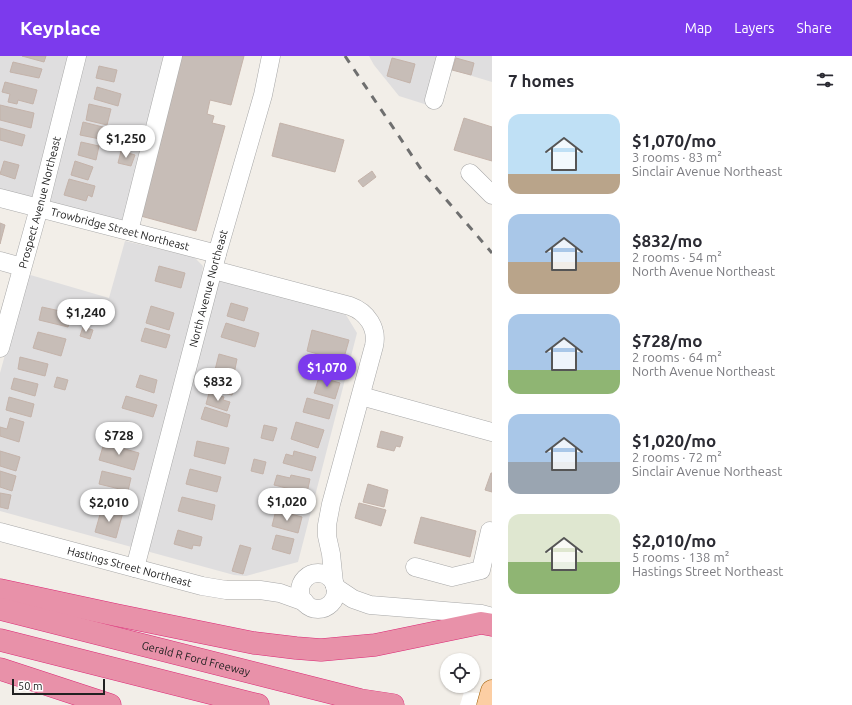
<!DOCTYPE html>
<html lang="en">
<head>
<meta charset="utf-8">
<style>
  body { margin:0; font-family:Ubuntu,sans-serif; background:#f7f7f7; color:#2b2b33; height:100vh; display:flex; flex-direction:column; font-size:15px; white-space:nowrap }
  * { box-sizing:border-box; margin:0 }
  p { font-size:13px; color:#7c7c81 }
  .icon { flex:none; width:22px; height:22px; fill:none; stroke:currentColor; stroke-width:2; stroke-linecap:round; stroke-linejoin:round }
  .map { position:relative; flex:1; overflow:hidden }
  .panel { display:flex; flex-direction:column; background:#fff; width:360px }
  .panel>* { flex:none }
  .fabs { position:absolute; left:440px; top:597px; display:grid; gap:8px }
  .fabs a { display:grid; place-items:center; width:40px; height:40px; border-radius:50%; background:#fff; box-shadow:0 1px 3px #0004; font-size:20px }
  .scale { position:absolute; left:12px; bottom:10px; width:93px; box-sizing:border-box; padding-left:4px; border:2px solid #212121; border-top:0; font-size:11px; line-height:14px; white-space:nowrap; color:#212121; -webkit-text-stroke:3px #fff; paint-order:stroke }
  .price { position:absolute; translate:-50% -34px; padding:0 9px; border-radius:14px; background:#fff; color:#222; font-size:13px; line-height:26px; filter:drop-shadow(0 1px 2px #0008) }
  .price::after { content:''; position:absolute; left:50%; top:24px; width:12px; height:9px; margin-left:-6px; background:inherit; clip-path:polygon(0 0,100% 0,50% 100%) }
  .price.selected { background:#7c3aed; color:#fff }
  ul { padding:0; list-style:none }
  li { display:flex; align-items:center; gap:12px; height:100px; padding:0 16px }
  li span { display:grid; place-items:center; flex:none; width:112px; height:80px; border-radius:12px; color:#555 }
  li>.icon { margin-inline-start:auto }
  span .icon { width:48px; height:48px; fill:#fffc; stroke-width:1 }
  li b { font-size:17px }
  h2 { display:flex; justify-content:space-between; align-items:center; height:48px; padding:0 16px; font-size:17px }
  header { display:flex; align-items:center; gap:24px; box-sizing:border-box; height:56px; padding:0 20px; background:#7c3aed; color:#fff }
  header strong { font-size:19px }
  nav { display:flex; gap:22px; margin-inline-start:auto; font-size:14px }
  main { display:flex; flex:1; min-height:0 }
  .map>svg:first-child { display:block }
  .residential { fill:#dfdedf }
  .pier { fill:#fff }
  .building { fill:#c7bdb7; stroke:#c4b3aa }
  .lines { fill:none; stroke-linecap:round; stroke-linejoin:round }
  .minor-casing { stroke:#a8a8a8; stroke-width:19 }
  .major-casing { stroke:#9f5c00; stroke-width:23 }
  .highway-casing { stroke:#dc2976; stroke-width:23 }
  .minor { stroke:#fff; stroke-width:18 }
  .major { stroke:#fccea3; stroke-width:22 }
  .highway { stroke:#e891a9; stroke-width:22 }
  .rail { stroke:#6f6f6f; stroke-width:3; stroke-dasharray:8 8; stroke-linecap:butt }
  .labels { text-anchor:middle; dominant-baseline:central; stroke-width:3.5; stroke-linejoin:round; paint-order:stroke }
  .street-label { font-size:11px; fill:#212121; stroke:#fff }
</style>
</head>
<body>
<header>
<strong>Keyplace</strong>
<nav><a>Map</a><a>Layers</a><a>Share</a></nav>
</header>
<main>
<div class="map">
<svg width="492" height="649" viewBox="0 0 492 649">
  <rect width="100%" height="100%" fill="#f2eee8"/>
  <!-- residential -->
  <g class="residential">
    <polygon points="0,0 169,0 125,166 0,133"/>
    <polygon points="369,0 492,0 492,26 449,13 437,52 399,40 374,9"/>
    <polygon points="125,185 194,201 203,210 202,217 346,259 357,277 298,506 246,520 234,519 0,455 0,317 27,218 109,242"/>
  </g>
  <!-- pier -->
  <polygon class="pier" points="464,636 492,638 492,649 460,649"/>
  <!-- building -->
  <g class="building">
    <polygon points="22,0 46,0 44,6"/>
    <polygon points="175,0 244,0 231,49 210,44 207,58 214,60 212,67 225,70 196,175 137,159"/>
    <polygon points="392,2 415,8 410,27 387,20"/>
    <polygon points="456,2 474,7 471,19 452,14"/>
    <polygon points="13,6 42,13 39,22 10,16"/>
    <polygon points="99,10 117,14 114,26 96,22"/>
    <polygon points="5,26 37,34 33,48 18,44 17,48 8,46 10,38 2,36"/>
    <polygon points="97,31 121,38 118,50 94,43"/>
    <polygon points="89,48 111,53 107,69 86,64"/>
    <polygon points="0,49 34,57 31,72 0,64"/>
    <polygon points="464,62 492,71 492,105 454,94"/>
    <polygon points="83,66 103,71 100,83 80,79"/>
    <polygon points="280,67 344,84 335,116 272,100"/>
    <polygon points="0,72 25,79 22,90 0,84"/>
    <polygon points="81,86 99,90 96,104 78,99"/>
    <polygon points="121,95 135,99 131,110 118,107"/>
    <polygon points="4,105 19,109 15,123 0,118"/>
    <polygon points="75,105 93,111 88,124 71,119"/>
    <polygon points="372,115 376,121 363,131 358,125"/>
    <polygon points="69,123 95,130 92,141 88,139 86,145 64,139"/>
    <polygon points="0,167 5,169 0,188"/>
    <polygon points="159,210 185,217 181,232 155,225"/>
    <polygon points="231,247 248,252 244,265 227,260"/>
    <polygon points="61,250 73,253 68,271 39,264 42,251 60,255"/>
    <polygon points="151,250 174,257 169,274 146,267"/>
    <polygon points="226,267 259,277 255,291 221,281"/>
    <polygon points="83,271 93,274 90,283 80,280"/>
    <polygon points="145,272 170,279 166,292 141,285"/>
    <polygon points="312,274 349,284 343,305 307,295"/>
    <polygon points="38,276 66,283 61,300 33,292"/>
    <polygon points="219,298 237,303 234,318 215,314"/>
    <polygon points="20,301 48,308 45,320 18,313"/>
    <polygon points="140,319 157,324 154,337 136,331"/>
    <polygon points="57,321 68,324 65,334 54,331"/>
    <polygon points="319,321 340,327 335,343 314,337"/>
    <polygon points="14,322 38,328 35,340 11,333"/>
    <polygon points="212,324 235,329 232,339 210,333"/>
    <polygon points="209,337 224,341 223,344 230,346 227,355 206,348"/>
    <polygon points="126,340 157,349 153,361 122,352"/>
    <polygon points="9,341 34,348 31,361 6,354"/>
    <polygon points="307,342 333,349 329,363 303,356"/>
    <polygon points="205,351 230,359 227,371 201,363"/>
    <polygon points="10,362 24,366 19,386 0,380 0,371 7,373"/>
    <polygon points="296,366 324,374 318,392 291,383"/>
    <polygon points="264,369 277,372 273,385 261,382"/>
    <polygon points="381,375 403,381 400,391 396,390 394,395 377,391"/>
    <polygon points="197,385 229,392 225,408 194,400"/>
    <polygon points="104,387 139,397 134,414 99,404"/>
    <polygon points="0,395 20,401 16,415 0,410"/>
    <polygon points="294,395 316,401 312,415 283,407 286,398 293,400"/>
    <polygon points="254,403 266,406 263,418 251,415"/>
    <polygon points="190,413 221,421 217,436 186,428"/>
    <polygon points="0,415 16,420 12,435 0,431"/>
    <polygon points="102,415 131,422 128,435 99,428"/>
    <polygon points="491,417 492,417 492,436 485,434"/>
    <polygon points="277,419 290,422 291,419 310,423 307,437 274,429"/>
    <polygon points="368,428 388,434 384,451 363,446"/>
    <polygon points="109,436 128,441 125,454 105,449"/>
    <polygon points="283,436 306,441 302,455 272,447 274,438 282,440"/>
    <polygon points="0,437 11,439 8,453 0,451"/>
    <polygon points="182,441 215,449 212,464 178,455"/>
    <polygon points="85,446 93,448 91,455 83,453"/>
    <polygon points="359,447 386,454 381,470 355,462"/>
    <polygon points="107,452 123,456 116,482 95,476 101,455 106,457"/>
    <polygon points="276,454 302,461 298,477 272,470"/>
    <polygon points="421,461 476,475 470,501 414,487"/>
    <polygon points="178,474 202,481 200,490 193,489 192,493 174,488"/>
    <polygon points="276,479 294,483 290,498 272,493"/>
    <polygon points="240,489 251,492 243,518 232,515"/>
  </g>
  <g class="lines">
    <defs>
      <g id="minor">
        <polyline points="434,44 446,0"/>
        <polyline points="470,117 492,139"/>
        <path id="s1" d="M0,142l217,56"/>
        <polyline points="129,175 173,0"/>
        <polyline points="0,205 22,211"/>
        <path d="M214,214l136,36c17,6 28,22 24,40l-43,158 -4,21v11l4,18 3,29"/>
        <path id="s2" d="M0,292l39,-140 38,-152"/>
        <polyline points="361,340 492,376"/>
        <path id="s3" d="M0,476l202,54 24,4h34l20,3 25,9"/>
        <polyline points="415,511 452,521 481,514 490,475"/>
        <path id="s4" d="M135,512l82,-314 46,-159 8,-39"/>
        <circle cx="318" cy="535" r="18"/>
        <polyline points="335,531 353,543 370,549 482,558 492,561"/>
      </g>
      <polyline id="major" points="488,649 492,635"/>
      <g id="highway">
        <polyline points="0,534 116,559 254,587 296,592 321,594 375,589 481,567 492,569"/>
        <path id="s5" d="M0,553l360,91 33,5"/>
        <polyline points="0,584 258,649"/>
        <polyline points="0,613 110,649"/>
      </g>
    </defs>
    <!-- minor casing -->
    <use href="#minor" class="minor-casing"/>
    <!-- major casing -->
    <use href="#major" class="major-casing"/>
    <!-- highway casing -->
    <use href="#highway" class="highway-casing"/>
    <!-- minor -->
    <use href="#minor" class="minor"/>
    <!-- major -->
    <use href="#major" class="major"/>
    <!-- highway -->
    <use href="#highway" class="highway"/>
    <!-- rail -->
    <polyline class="rail" points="345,0 425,119 492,197"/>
  </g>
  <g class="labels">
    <!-- street labels -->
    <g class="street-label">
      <text stroke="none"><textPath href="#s2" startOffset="151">Prospect Avenue Northeast</textPath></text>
      <text stroke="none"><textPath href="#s1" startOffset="124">Trowbridge Street Northeast</textPath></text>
      <text stroke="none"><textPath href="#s4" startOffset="289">North Avenue Northeast</textPath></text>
      <text stroke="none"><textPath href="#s3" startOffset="134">Hastings Street Northeast</textPath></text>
      <text stroke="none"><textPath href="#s5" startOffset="202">Gerald R Ford Freeway</textPath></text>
    </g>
  </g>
</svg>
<div class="fabs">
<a><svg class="icon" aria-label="locate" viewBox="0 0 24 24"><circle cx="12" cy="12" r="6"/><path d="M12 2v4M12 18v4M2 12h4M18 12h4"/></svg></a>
</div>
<div class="scale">50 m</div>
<b class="price" style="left:126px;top:103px">$1,250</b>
<b class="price" style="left:86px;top:277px">$1,240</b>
<b class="price selected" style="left:327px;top:332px">$1,070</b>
<b class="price" style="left:218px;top:346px">$832</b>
<b class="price" style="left:119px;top:400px">$728</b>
<b class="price" style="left:287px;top:466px">$1,020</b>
<b class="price" style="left:109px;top:467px">$2,010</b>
</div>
<section class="panel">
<h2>7 homes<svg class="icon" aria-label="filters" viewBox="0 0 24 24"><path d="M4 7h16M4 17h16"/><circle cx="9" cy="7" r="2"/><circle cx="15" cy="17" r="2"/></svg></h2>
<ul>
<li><span style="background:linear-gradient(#bfe0f5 75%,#b9a48a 0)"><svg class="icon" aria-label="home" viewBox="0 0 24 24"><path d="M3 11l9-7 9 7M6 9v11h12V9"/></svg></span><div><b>$1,070/mo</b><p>3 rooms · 83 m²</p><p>Sinclair Avenue Northeast</p></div></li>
<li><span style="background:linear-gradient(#a9c7e8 60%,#b9a48a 0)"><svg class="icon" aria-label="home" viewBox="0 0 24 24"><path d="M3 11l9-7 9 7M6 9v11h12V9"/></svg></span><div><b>$832/mo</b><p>2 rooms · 54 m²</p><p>North Avenue Northeast</p></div></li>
<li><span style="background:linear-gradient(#a9c7e8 70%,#8fb573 0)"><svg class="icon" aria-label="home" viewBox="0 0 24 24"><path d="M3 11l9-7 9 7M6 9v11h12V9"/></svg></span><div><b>$728/mo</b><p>2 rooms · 64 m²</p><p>North Avenue Northeast</p></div></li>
<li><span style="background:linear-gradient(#a9c7e8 60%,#9aa5b1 0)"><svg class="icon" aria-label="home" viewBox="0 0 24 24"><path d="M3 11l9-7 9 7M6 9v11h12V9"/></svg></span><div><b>$1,020/mo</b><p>2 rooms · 72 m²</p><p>Sinclair Avenue Northeast</p></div></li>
<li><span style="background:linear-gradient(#dfe7d0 60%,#8fb573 0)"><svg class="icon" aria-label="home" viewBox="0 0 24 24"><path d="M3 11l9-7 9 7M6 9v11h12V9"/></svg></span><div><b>$2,010/mo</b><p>5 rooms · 138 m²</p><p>Hastings Street Northeast</p></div></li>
</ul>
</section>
</main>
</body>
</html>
